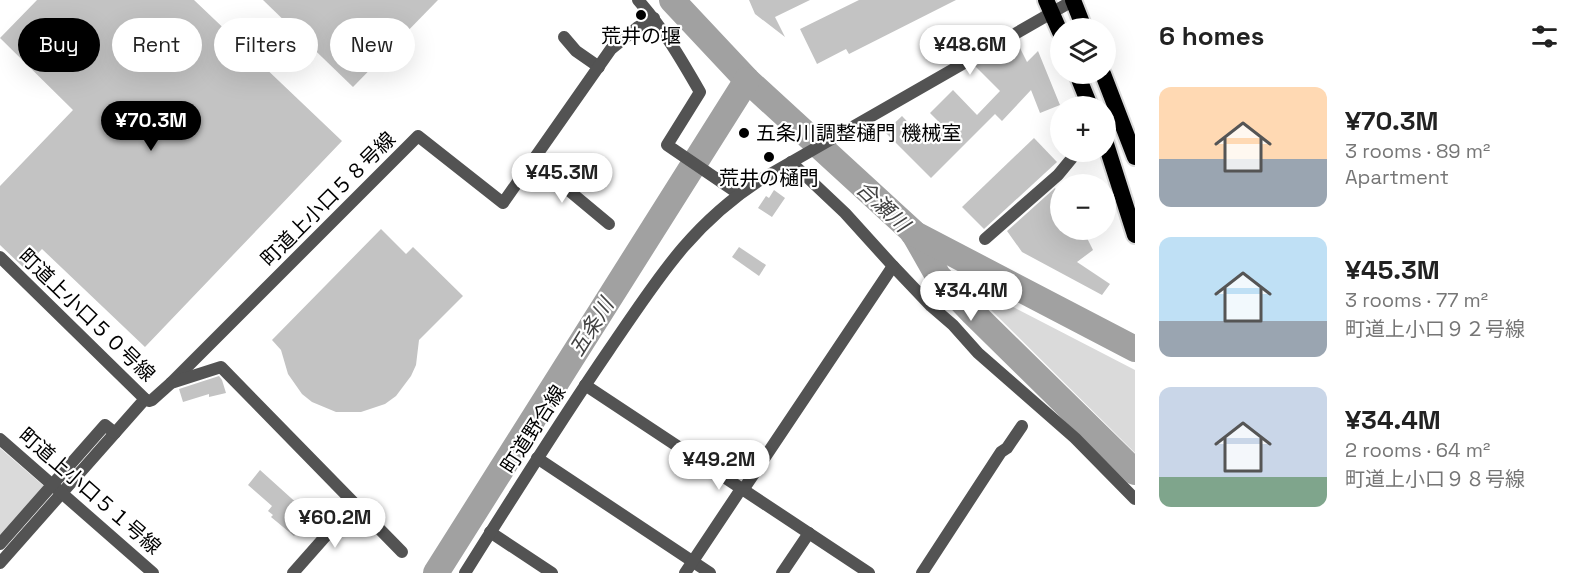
<!DOCTYPE html>
<html lang="en">
<head>
<meta charset="utf-8">
<style>
  body { margin:0; font-family:"Space Grotesk","Noto Sans JP",sans-serif; background:#f2f2f2; color:#222; height:100vh; display:flex; flex-direction:column; font-size:22px; white-space:nowrap }
  * { box-sizing:border-box; margin:0 }
  p { font-size:20px; color:#767676 }
  .icon { flex:none; width:33px; height:33px; fill:none; stroke:currentColor; stroke-width:2; stroke-linecap:round; stroke-linejoin:round }
  .map { position:relative; flex:1; overflow:hidden }
  .sheet { display:flex; flex-direction:column; background:#fff; width:450px }
  .sheet>* { flex:none }
  .guide { position:absolute; left:18px; top:18px; width:570px; height:54px; display:flex; gap:12px }
  .tools { position:absolute; left:1050px; top:18px; display:grid; gap:12px }
  .tools a { display:grid; place-items:center; width:66px; height:66px; border-radius:50%; background:#fff; box-shadow:0 6px 24px #0002; font-size:30px }
  .price { position:absolute; translate:-50% -51px; padding:0 14px; border-radius:21px; background:#fff; color:#222; font-size:20px; line-height:39px; filter:drop-shadow(0 2px 3px #0008) }
  .price::after { content:''; position:absolute; left:50%; top:36px; width:18px; height:14px; margin-left:-9px; background:inherit; clip-path:polygon(0 0,100% 0,50% 100%) }
  .price.on { background:#000; color:#fff }
  ul { padding:0; list-style:none }
  li { display:flex; align-items:center; gap:18px; height:150px; padding:0 24px }
  li span { display:grid; place-items:center; flex:none; width:168px; height:120px; border-radius:12px; color:#555 }
  li>.icon { margin-inline-start:auto }
  span .icon { width:72px; height:72px; fill:#fffc; stroke-width:1 }
  li b { font-size:26px }
  h2 { display:flex; justify-content:space-between; align-items:center; height:72px; padding:0 24px; font-size:26px }
  .tag { padding:0 21px; border-radius:27px; background:#fff; box-shadow:0 6px 24px #0002; font-size:21px; line-height:54px }
  .tag.on { background:#000; color:#fff }
  main { display:flex; flex:1; min-height:0 }
  .map>svg:first-child { display:block }
  .green { fill:#dadada }
  .lines { fill:none; stroke-linecap:round; stroke-linejoin:round }
  .river { stroke:#a1a1a1; stroke-width:26 }
  .building { fill:#c3c3c3 }
  .trunk-casing { stroke:#dbdbdb; stroke-width:20 }
  .minor { stroke:#535353; stroke-width:12 }
  .tertiary { stroke:#535353; stroke-width:12 }
  .trunk { stroke:#000; stroke-width:16 }
  .poi-dot { fill:#000; stroke:#fff; stroke-width:2 }
  .labels { text-anchor:middle; dominant-baseline:central; stroke-width:4.5; stroke-linejoin:round; paint-order:stroke }
  .poi-label { font-size:20px; fill:#000; stroke:#fff }
  .street-label { font-size:20px; fill:#000; stroke:#fff }
  .water-label { font-size:21px; font-style:italic; fill:#424242; stroke:#fff }
</style>
</head>
<body>
<main>
<div class="map">
<svg width="1135" height="573" viewBox="0 0 1135 573">
  <rect width="100%" height="100%" fill="#fff"/>
  <!-- green -->
  <g class="green">
    <polygon points="994,297 1135,370 1135,453 986,305"/>
    <polygon points="0,448 45,487 0,538"/>
  </g>
  <g class="lines">
    <!-- river -->
    <g class="river">
      <polyline points="672,0 747,80 913,232 938,276 973,313 1135,472"/>
      <polyline points="913,233 1135,349"/>
      <polyline points="436,573 747,80"/>
    </g>
  </g>
  <!-- building -->
  <g class="building">
    <polygon points="37,0 194,0 342,141 145,347 42,249 24,268 0,245 0,186 73,110 0,38"/>
    <polygon points="263,0 438,0 353,87"/>
    <polygon points="749,0 810,0 775,17 785,37 755,14"/>
    <polygon points="859,0 956,0 849,54 846,49 817,64 800,29"/>
    <polygon points="1017,42 1027,62 1038,51 1060,105 1040,113 1031,90 1002,121 995,114 931,178 885,132 902,116 923,138 939,122 930,113 953,90 977,115 1000,91 975,66"/>
    <polygon points="1034,138 1057,162 984,229 962,207"/>
    <polygon points="1055,188 1060,195 1060,230 1083,230 1093,250 1077,262 1110,284 1102,295 1022,252 1007,231"/>
    <polygon points="774,190 785,198 772,217 758,208 766,196 769,198"/>
    <polygon points="381,229 406,254 413,247 463,296 419,340 416,365 411,376 396,396 385,404 361,412 336,412 312,402 302,394 288,374 281,350 272,340"/>
    <polygon points="739,247 766,265 759,276 732,257"/>
    <polygon points="219,376 222,380 226,393 209,397 209,394 183,402 179,389"/>
    <polygon points="260,470 311,516 294,536 271,517 273,515 268,511 272,506 248,485"/>
  </g>
  <g class="lines">
    <defs>
      <g id="trunk">
        <polyline points="1046,0 1060,32"/>
        <polyline points="1073,0 1084,28"/>
        <polyline points="1077,74 1090,106"/>
        <polyline points="1103,74 1135,157"/>
        <polyline points="1106,144 1135,235"/>
      </g>
    </defs>
    <!-- trunk casing -->
    <use href="#trunk" class="trunk-casing"/>
    <!-- minor -->
    <g class="minor">
      <path d="M638,0c25,28 43,59 62,92l-33,53 72,49"/>
      <polyline points="564,37 576,51 599,67"/>
      <polyline points="791,162 845,213 893,266 931,306 953,325 978,353 1075,438 1135,499"/>
      <polyline points="532,163 555,179 609,224"/>
      <polyline points="985,239 1058,175 1077,152"/>
      <polyline points="0,257 145,399 0,563"/>
      <polyline points="171,383 418,136 503,203 611,49 638,27 654,18"/>
      <polyline points="585,385 869,573"/>
      <polyline points="145,399 149,401 152,400 171,383 221,367 402,552"/>
      <polyline points="0,439 153,573"/>
      <polyline points="537,458 710,573"/>
      <polyline points="490,532 552,573"/>
      <polyline points="0,544 105,425 115,433"/>
      <polyline points="293,573 354,504"/>
      <polyline points="685,573 739,492 743,490 893,266"/>
      <polyline points="782,573 809,533"/>
      <polyline points="922,573 1001,452 1007,448 1022,426"/>
    </g>
    <!-- tertiary -->
    <path class="tertiary" d="M465,573c47,-75 94,-150 144,-223 47,-68 79,-123 151,-170l314,-180"/>
    <!-- trunk -->
    <use href="#trunk" class="trunk"/>
  </g>
  <!-- markers -->
  <g class="poi-dot">
    <circle cx="641" cy="15" r="6"/>
    <circle cx="744" cy="133" r="6"/>
    <circle cx="769" cy="157" r="6"/>
  </g>
  <g class="labels">
    <!-- poi labels -->
    <g class="poi-label">
      <text x="641" y="36">荒井の堰</text>
      <text x="756" y="133" text-anchor="start">五条川調整樋門 機械室</text>
      <text x="769" y="178">荒井の樋門</text>
    </g>
    <!-- street labels -->
    <g class="street-label">
      <text transform="translate(328 199) rotate(-45)">町道上小口５８号線</text>
      <text transform="translate(87 315) rotate(44)">町道上小口５０号線</text>
      <text transform="translate(533 429) rotate(-57)">町道野合線</text>
      <text transform="translate(90 491) rotate(41)">町道上小口５１号線</text>
    </g>
    <!-- water labels -->
    <g class="water-label">
      <text transform="translate(883 206) rotate(43)">合瀬川</text>
      <text transform="translate(591 327) rotate(-58)">五条川</text>
    </g>
  </g>
</svg>
<div class="tools">
<a><svg class="icon" aria-label="layers" viewBox="0 0 24 24"><path d="M12 4l9 5-9 5-9-5zM3 14l9 5 9-5"/></svg></a>
<a>+</a>
<a>−</a>
</div>
<b class="price" style="left:970px;top:76px">¥48.6M</b>
<b class="price on" style="left:151px;top:152px">¥70.3M</b>
<b class="price" style="left:562px;top:204px">¥45.3M</b>
<b class="price" style="left:971px;top:322px">¥34.4M</b>
<b class="price" style="left:719px;top:491px">¥49.2M</b>
<b class="price" style="left:335px;top:549px">¥60.2M</b>
<div class="guide">
<a class="tag on">Buy</a>
<a class="tag">Rent</a>
<a class="tag">Filters</a>
<a class="tag">New</a>
</div>
</div>
<section class="sheet">
<h2>6 homes<svg class="icon" aria-label="filters" viewBox="0 0 24 24"><path d="M4 7h16M4 17h16"/><circle cx="9" cy="7" r="2"/><circle cx="15" cy="17" r="2"/></svg></h2>
<ul>
<li><span style="background:linear-gradient(#ffd9b3 60%,#9aa5b1 0)"><svg class="icon" aria-label="home" viewBox="0 0 24 24"><path d="M3 11l9-7 9 7M6 9v11h12V9"/></svg></span><div><b>¥70.3M</b><p>3 rooms · 89 m²</p><p>Apartment</p></div></li>
<li><span style="background:linear-gradient(#bfe0f5 70%,#9aa5b1 0)"><svg class="icon" aria-label="home" viewBox="0 0 24 24"><path d="M3 11l9-7 9 7M6 9v11h12V9"/></svg></span><div><b>¥45.3M</b><p>3 rooms · 77 m²</p><p>町道上小口９２号線</p></div></li>
<li><span style="background:linear-gradient(#c9d6e8 75%,#7fa58c 0)"><svg class="icon" aria-label="home" viewBox="0 0 24 24"><path d="M3 11l9-7 9 7M6 9v11h12V9"/></svg></span><div><b>¥34.4M</b><p>2 rooms · 64 m²</p><p>町道上小口９８号線</p></div></li>
</ul>
</section>
</main>
</body>
</html>
